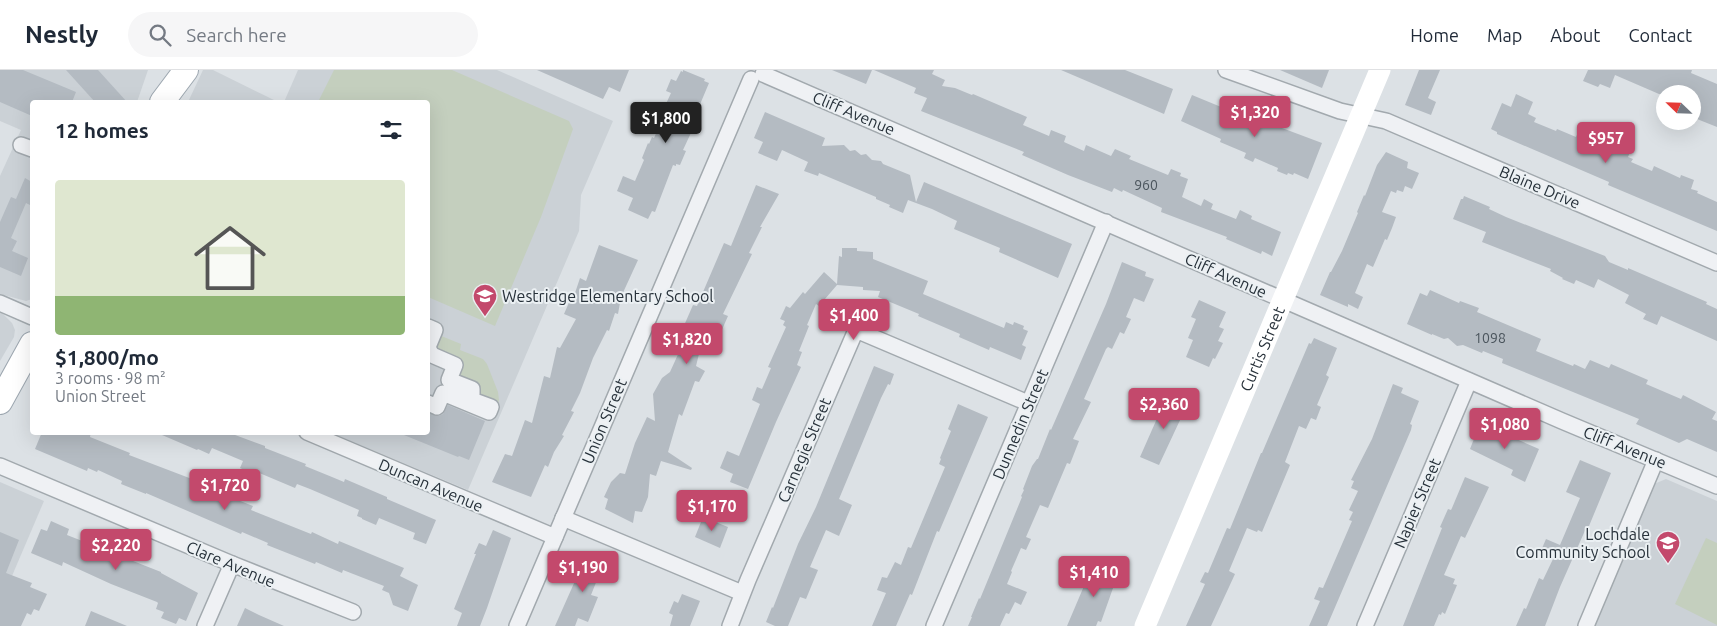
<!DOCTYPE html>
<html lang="en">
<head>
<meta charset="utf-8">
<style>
  body { margin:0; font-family:Ubuntu,sans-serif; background:#f6f6f7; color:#1f2937; height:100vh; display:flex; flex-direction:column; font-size:19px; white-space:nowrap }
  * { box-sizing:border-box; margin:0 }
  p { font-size:16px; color:#747a83 }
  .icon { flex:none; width:28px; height:28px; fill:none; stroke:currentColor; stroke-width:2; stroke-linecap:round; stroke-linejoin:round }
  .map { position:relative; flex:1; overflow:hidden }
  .sheet { position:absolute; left:30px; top:30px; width:400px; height:335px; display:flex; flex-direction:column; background:#fff; border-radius:5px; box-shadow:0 5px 20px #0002 }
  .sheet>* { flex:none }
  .needle { width:32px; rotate:293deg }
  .fabs { position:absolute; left:1656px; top:15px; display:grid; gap:10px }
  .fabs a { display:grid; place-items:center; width:45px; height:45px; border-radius:50%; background:#fff; box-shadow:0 5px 20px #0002; font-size:25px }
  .price { position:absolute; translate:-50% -42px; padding:0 11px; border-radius:5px; background:#c3496c; color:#fff; font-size:16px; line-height:32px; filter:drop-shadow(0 1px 2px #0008) }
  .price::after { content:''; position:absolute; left:50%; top:30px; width:15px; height:11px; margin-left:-8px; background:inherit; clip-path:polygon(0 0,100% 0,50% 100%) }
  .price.active { background:#222; color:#fff }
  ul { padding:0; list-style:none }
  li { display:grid; align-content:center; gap:10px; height:265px; padding:0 25px }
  li span { display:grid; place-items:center; height:155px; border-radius:5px; color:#555 }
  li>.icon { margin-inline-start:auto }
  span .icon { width:90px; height:90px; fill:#fffc; stroke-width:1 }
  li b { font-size:21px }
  h2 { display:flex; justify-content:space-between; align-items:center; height:60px; padding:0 25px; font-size:21px }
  header { display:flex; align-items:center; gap:30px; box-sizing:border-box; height:70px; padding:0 25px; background:#fff; border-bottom:1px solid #e0e1e3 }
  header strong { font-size:24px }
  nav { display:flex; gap:28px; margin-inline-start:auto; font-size:18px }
  .search { width:350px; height:45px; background:#f6f6f7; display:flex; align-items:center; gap:12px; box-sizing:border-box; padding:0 18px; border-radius:28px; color:#747a83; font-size:19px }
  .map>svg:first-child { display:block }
  .built { fill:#cbd1d6 }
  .green { fill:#c4cfbe }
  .building { fill:#b4bbc2 }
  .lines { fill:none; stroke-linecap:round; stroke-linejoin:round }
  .street-casing { stroke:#a2a9ae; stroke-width:18 }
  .primary-casing { stroke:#9da7b0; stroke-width:26 }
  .street { stroke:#eff1f4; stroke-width:15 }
  .secondary { stroke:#fff; stroke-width:21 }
  .primary { stroke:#fff; stroke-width:24 }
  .labels { text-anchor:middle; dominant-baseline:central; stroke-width:4; stroke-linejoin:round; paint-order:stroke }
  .number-label { font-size:14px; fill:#4a545c }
  .street-label { font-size:16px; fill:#27313a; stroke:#ebf0f3 }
  .poi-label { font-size:16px; fill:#27313a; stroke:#ebf0f3; text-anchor:start }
</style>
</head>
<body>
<header>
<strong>Nestly</strong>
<div class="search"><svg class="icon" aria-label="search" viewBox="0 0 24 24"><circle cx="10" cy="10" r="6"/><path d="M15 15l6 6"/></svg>Search here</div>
<nav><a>Home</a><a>Map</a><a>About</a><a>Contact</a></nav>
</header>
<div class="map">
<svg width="1717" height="556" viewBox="0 0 1717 556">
  <rect width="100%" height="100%" fill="#dce1e5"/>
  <!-- built -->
  <g class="built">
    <polygon points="0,0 148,0 137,32 32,32 32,229 26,231 0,224 0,106 21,60 0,51"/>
    <polygon points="203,0 213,0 274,30 275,32 188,32"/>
    <polygon points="298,0 497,0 613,51 581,125 579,161 468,420 332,363 428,362 428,32 284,32"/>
    <polygon points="0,241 12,253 15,260 14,267 0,291"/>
    <polygon points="1666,409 1717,431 1717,556 1593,556 1654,414"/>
    <polygon points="0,412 44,431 0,534"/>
  </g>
  <!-- green -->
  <g class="green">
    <polygon points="334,0 452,0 569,51 573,59 541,147 495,256 428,227 428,32 318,32"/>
    <polygon points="434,263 461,274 460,280 483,289 487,294 498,322 499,330 497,340 449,310 454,295 428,277"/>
    <polygon points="1706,468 1717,473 1717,555 1675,534"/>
  </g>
  <!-- building -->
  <g class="building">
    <polygon points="0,0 23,0 76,22 72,32 32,32 32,46 0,32"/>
    <polygon points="66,0 98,0 127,32 95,32"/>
    <polygon points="537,0 629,0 620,22 609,17 603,29"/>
    <polygon points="683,0 705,9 704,11 709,13 693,51 696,52 683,80 686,81 680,95 676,94 676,96 673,95 655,142 652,141 648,149 628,140 633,128 617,121 623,106 635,111 644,90 642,88 648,73 649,74 652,67 654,68 668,37 665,36 671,23 666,21 671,9 676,11 681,1 683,2"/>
    <polygon points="832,0 872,0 866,14"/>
    <polygon points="874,0 934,0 932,4 945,10 942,16 955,18 972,25 973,24 1027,47 1023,55 1049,66 1051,60 1066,66 1064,72 1084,81 1086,75 1111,86 1115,79 1131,86 1129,89 1168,105 1171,99 1181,103 1180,106 1188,109 1182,127 1201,136 1204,129 1213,134 1211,139 1236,149 1240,140 1252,146 1251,149 1281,162 1272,186 1262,181 1261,184 1226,169 1227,167 1161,142 1162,138 1123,120 1122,122 1114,118 1112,122 1068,105 1022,85 1024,82 921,41 927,28 914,23 916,18"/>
    <polygon points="1061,0 1125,0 1173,19 1164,44"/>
    <polygon points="1280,0 1329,0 1322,18"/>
    <polygon points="1419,0 1440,0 1428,28 1436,32 1431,45 1405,35"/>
    <polygon points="1588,0 1692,0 1691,3 1717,14 1717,57 1692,47 1692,24 1659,24 1615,5 1610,18 1600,14 1598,17 1583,11"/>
    <polygon points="1516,24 1533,32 1528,44 1536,48 1534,52 1556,61 1557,59 1576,67 1579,60 1582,61 1583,59 1595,64 1593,70 1611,78 1613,75 1630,82 1628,87 1633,89 1631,92 1652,101 1654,96 1680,108 1681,105 1694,110 1691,119 1698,121 1697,123 1717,132 1717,161 1608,115 1609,112 1497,64 1497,62 1491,59 1502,33 1511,37"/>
    <polygon points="1192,25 1243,46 1245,44 1322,73 1308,109 1294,103 1293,105 1288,103 1287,105 1277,101 1278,98 1255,88 1253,92 1244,88 1246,83 1220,72 1221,69 1181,51"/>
    <polygon points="765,42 825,68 822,76 844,75 850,81 855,80 861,85 866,84 872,90 881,91 883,94 910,105 916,132 924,112 1072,174 1058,208 999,182 1000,178 954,159 957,151 932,139 908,130 903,143 889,137 890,135 876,129 876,127 819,103 818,106 804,101 808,92 782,80 777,91 758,83 763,72 754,68"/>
    <polygon points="1386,82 1408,92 1407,98 1419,103 1412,119 1405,116 1403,122 1397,120 1396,123 1391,121 1382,142 1396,147 1392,158 1387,170 1385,169 1373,197 1367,194 1355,223 1363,227 1358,239 1348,234 1348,237 1320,225 1330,202 1331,202 1342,181 1358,143 1357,142 1364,125 1365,126 1377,95"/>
    <polygon points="25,108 32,112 32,136 26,133 11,168 17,171 12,181 28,188 21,206 0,197 0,152 11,127 16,129"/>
    <polygon points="756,115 779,124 760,157 762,157 749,183 752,184 723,244 728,246 713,280 701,276 696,296 705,301 699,312 695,311 682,346 679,344 668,382 692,398 691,400 661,391 656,406 650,404 648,427 642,442 635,441 633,453 605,439 608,429 604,427 611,412 620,403 625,404 635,373 647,347 655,351 653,324 662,308 670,302 685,269 679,267 693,235 697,236 724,173 731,176"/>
    <polygon points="1464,126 1490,137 1489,139 1506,147 1605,186 1609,192 1628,200 1628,198 1707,232 1706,234 1717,239 1717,271 1661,246 1657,255 1643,249 1646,244 1625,233 1629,225 1598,209 1594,218 1576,210 1574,214 1562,209 1563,208 1550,201 1551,199 1482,172 1486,162 1453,149 1461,129 1463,129"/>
    <polygon points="599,175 638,190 621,227 618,244 615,243 609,261 607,260 593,288 580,323 571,341 574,342 562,365 564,366 554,382 548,397 545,395 531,427 492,412 505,384 512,386 525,350 532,353 544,306 550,308 557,277 560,278 576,249 564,244 571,228 573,229 580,208 586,211"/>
    <polygon points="842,178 857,178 857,181 873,182 873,189 928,211 923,224 966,242 1004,258 1006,252 1013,255 1014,252 1024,256 1023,259 1028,261 1022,275 1026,277 1021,290 990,277 989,280 959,267 960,264 918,246 919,244 878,227 880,221 863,220 863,217 837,215 819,236 816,234 807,255 809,256 799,281 802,282 797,295 801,297 776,352 748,419 730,412 733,404 720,398 727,381 739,386 760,334 752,330 757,317 762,319 771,298 768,297 786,257 783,255 785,251 780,249 786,236 790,238 803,222 805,224 824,202 837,214 839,186 842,187"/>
    <polygon points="1122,192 1146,202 1145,206 1154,209 1144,232 1134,228 1126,247 1131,249 1124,264 1120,262 1112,279 1108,277 1106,279 1084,329 1091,332 1073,369 1079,371 1070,394 1067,393 1048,438 1040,435 1026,467 1031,469 1026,480 1021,478 1011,501 1012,502 1007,514 1027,522 1021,535 1015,532 1009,544 1006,543 1000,556 968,556 972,547 971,547 979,528 980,529 1022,427 1021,426 1024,420 1023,419 1032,396 1037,389 1038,389 1050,359 1051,360 1106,234"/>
    <polygon points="1430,220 1459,233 1460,231 1479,238 1477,242 1541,269 1536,281 1573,296 1574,294 1585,299 1590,290 1609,298 1611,294 1648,310 1646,314 1681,329 1683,325 1716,342 1712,349 1717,351 1717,382 1687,369 1679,373 1636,354 1639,349 1502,293 1503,289 1483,281 1482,283 1463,275 1457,276 1448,268 1444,269 1432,264 1432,265 1407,254 1420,223 1427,226"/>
    <polygon points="1199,230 1226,242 1219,257 1224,259 1218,271 1223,273 1215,289 1213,288 1209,297 1186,287 1193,270 1188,268 1196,249 1191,247"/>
    <polygon points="1314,268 1337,278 1326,305 1329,307 1317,335 1321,337 1316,350 1311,348 1306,359 1299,356 1285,392 1290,395 1262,462 1258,460 1257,462 1247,458 1229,501 1235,504 1211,556 1186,556 1205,514 1200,512 1205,502 1208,503 1227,458 1230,459 1261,383 1262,383 1309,273 1311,274"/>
    <polygon points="874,296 894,304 890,315 888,314 881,328 839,429 852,435 839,466 826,460 810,497 818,500 806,529 800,527 788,556 775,556 766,552 772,537 773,538 798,474 816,437"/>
    <polygon points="1393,314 1403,318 1401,323 1419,331 1410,354 1412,355 1411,360 1327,556 1309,556 1320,531 1314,529 1319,517 1323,518 1352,451 1349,450 1353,442 1349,440 1358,421 1351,418 1354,411 1351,410 1372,369"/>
    <polygon points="1170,325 1188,333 1159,395 1140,387 1159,344 1157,344 1161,334 1165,336"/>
    <polygon points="958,334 988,347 939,462 937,461 912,525 910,524 896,556 872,556 886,523 877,520 882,507 887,508 895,492 901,495 908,477 911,478 945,397 939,394 941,389 940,388 951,361 948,359"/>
    <polygon points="448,335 485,351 469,390 459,386 458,387 399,363 428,362 428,343 439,346 443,344"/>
    <polygon points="1481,351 1506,360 1505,364 1539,379 1525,412 1511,405 1513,400 1470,379"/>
    <polygon points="42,362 91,362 90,367 130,383 129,385 226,422 225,425 253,436 251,440 311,464 312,462 338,474 339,471 404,498 400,506 418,515 408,541 393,535 389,523 382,520 384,516 343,500 342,503 316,492 315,494 267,475 268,473 242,462 241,464 146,423 146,424 121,414 122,411 98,400 97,402 88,398 87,401 35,379"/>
    <polygon points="155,362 227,362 265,376 265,378 306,394 305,396 332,407 344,412 345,409 387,427 387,429 436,450 426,474 413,469 415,463 379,448 376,455 362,449 362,448 357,446 359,440 310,419 297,414 295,418 252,400 251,403 240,398 243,391 212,378 209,384 198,379 197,380"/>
    <polygon points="1580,390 1611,403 1589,456 1587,456 1560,517 1545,556 1516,556 1524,538 1526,539 1539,508 1543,510 1553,489 1540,483 1546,469 1560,475 1580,428 1566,422"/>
    <polygon points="1465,407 1489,417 1465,468 1461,466 1444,505 1455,509 1453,514 1457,515 1445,544 1442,542 1441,545 1439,544 1434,556 1403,556 1442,458 1440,457 1448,439 1451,440 1452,438"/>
    <polygon points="703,447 728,457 720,478 695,467"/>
    <polygon points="51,451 69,459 67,465 161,502 161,503 198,523 186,551 179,548 176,554 161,548 164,542 156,539 158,533 157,532 111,514 63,492 62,496 31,483 41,459 47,461"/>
    <polygon points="493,460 511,468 487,538 480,556 457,556 462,543 454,539 476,484 474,484 479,473 486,476"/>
    <polygon points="0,462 19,470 6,503 32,513 30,517 47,524 39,541 34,539 31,545 27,543 21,556 0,556"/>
    <polygon points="587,484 611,494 605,507 599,505 591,525 598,527 588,552 578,548 575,556 555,556"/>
    <polygon points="1097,495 1118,504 1101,552 1098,551 1096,556 1067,556 1084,516 1081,515 1087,500 1094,503"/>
    <polygon points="682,524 700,531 690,556 670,556 673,545 669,543 674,531 678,533"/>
    <polygon points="245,538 259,545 284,556 237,556"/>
    <polygon points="91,541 127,556 85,556"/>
  </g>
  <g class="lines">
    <defs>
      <g id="street">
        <polyline points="1226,0 1340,41 1386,51 1717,193"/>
        <polyline points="763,4 1562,351 1717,416"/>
        <polyline points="21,75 32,79"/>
        <polyline points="0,233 32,247"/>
        <polyline points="428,257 435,260 428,277"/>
        <polyline points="428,278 432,285 455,295 449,310 472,319 472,330 491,337 489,342 443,323 437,337 428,333"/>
        <polyline points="307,362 555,467"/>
        <polyline points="0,396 232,494 353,542"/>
        <polyline points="563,448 742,523"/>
        <polyline points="205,556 232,494"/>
        <polyline points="517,556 751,9"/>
        <polyline points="730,556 748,510 856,260 1028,333"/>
        <polyline points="934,556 1106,152"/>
        <polyline points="1365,556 1469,311"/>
        <polyline points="1586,556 1656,390"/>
      </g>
      <g id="primary">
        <polyline points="162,32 186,0"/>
        <polyline points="0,332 32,274"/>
      </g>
    </defs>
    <!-- street casing -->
    <use href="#street" class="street-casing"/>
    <!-- primary casing -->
    <use href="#primary" class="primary-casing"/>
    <!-- street -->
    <use href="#street" class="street"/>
    <!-- secondary -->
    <path class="secondary" id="s1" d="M1145,556l235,-556"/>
    <!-- primary -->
    <use href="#primary" class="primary"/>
  </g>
  <!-- icons -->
  <defs>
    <symbol id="school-pin" viewBox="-11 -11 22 30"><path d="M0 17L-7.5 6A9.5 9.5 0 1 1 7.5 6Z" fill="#c3496c" stroke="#ebf0f3"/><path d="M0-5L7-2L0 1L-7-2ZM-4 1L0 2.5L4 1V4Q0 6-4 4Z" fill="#fff"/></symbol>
  </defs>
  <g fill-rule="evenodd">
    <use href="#school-pin" x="471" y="212" width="28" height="38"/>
    <use href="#school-pin" x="1654" y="459" width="28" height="38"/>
  </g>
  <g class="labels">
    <!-- number labels -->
    <g class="number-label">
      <text x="1146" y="115">960</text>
      <text x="1490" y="268">1098</text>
    </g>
    <!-- street labels -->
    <g class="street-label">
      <text transform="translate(854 43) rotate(23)">Cliff Avenue</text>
      <text transform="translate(1540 117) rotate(23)">Blaine Drive</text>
      <text transform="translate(1226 205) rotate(24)">Cliff Avenue</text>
      <text stroke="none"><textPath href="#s1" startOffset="301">Curtis Street</textPath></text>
      <text transform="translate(604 351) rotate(-67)">Union Street</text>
      <text transform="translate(1020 354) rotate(-67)">Dunnedin Street</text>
      <text transform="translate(1625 377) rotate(22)">Cliff Avenue</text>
      <text transform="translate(804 380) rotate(-67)">Carnegie Street</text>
      <text transform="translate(431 415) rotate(23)">Duncan Avenue</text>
      <text transform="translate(1417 433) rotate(-67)">Napier Street</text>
      <text transform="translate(231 494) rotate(23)">Clare Avenue</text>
    </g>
    <!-- poi labels -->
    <g class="poi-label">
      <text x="502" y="226">Westridge Elementary School</text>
      <text x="1650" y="464" text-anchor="end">Lochdale<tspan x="1650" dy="18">Community School</tspan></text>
    </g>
  </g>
</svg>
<div class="fabs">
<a><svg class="needle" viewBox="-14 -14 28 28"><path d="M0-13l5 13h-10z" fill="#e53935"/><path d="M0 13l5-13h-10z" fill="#747a83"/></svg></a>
</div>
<b class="price" style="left:1255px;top:68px">$1,320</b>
<b class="price active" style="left:666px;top:74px">$1,800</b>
<b class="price" style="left:1606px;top:94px">$957</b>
<b class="price" style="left:854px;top:271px">$1,400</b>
<b class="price" style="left:687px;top:295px">$1,820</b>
<b class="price" style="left:1164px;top:360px">$2,360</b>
<b class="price" style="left:1505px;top:380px">$1,080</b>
<b class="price" style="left:225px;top:441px">$1,720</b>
<b class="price" style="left:712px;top:462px">$1,170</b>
<b class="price" style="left:116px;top:501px">$2,220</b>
<b class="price" style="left:583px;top:523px">$1,190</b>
<b class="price" style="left:1094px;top:528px">$1,410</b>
<section class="sheet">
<h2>12 homes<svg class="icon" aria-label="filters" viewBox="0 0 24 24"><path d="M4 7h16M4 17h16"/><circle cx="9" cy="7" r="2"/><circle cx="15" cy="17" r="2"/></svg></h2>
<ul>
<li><span style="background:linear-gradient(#dfe7d0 75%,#8fb573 0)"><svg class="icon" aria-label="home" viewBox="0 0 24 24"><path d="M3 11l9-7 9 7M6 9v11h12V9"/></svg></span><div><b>$1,800/mo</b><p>3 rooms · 98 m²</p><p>Union Street</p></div></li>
</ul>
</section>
</div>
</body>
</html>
